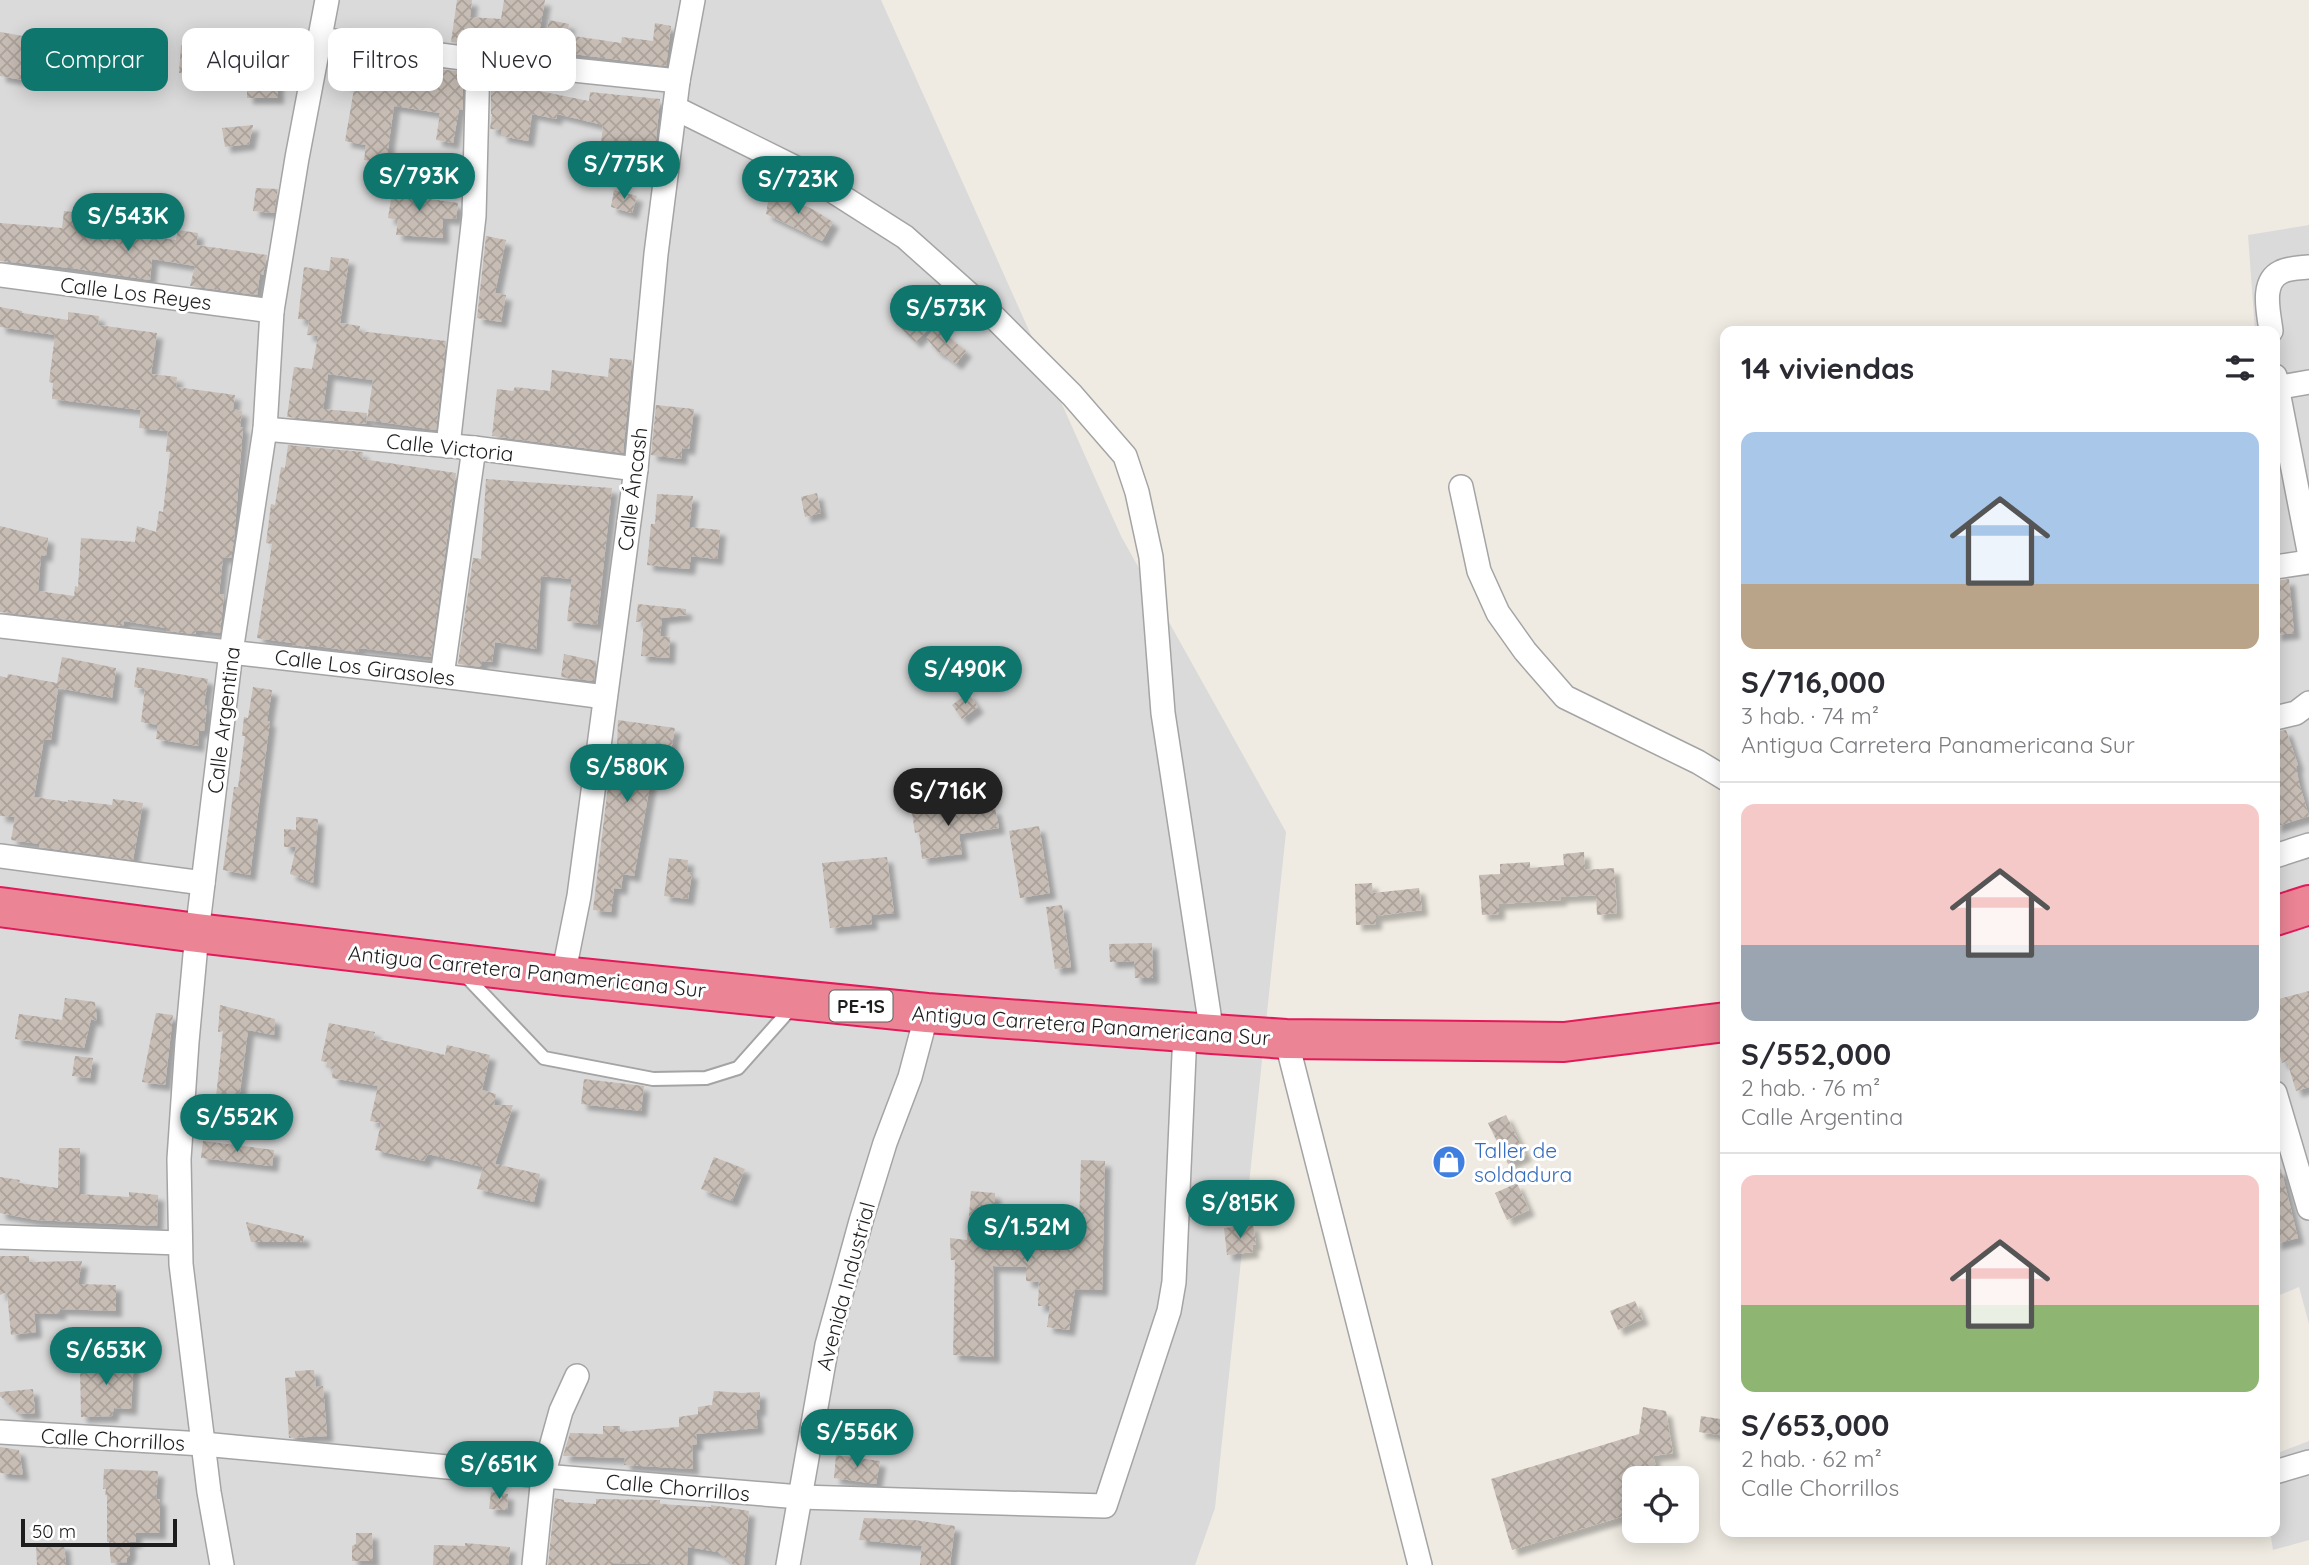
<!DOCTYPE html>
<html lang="es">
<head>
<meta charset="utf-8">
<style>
  body { margin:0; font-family:Quicksand,sans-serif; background:#f7f7f7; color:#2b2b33; height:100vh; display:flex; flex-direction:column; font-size:26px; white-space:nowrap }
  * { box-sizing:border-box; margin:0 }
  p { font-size:23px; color:#7c7c81 }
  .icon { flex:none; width:38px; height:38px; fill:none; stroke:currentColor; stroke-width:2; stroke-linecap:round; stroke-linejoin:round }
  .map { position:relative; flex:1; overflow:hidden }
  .panel { position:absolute; left:1720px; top:326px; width:560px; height:1211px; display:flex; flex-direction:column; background:#fff; border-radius:14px; box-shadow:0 4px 18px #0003 }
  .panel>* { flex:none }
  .guide { position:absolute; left:21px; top:28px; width:665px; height:63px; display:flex; gap:14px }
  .buttons { position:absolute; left:1622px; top:1466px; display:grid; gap:14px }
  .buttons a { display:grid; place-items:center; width:77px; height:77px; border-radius:14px; background:#fff; box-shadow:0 4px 18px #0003; font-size:35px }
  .scale { position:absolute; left:21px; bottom:18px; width:156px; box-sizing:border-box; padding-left:7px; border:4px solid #1d1d1d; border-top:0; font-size:19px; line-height:24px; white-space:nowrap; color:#1d1d1d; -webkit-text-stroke:5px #fff; paint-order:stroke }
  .price { position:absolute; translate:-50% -60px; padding:0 16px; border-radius:24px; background:#0f766e; color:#fff; font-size:23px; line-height:46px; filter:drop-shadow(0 2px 4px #0008) }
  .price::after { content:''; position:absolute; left:50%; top:42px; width:21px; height:16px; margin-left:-10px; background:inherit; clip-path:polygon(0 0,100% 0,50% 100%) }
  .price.active { background:#222; color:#fff }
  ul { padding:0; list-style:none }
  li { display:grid; align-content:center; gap:14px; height:371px; padding:0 21px }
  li+li { border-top:2px solid #e1e1e2 }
  li span { display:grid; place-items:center; height:217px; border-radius:14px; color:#555 }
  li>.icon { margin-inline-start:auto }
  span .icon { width:126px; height:126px; fill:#fffc; stroke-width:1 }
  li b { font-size:30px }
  h2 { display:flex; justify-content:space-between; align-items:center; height:84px; padding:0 21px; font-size:30px }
  .chip { padding:0 24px; border-radius:14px; background:#fff; box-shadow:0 4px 18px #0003; font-size:24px; line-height:63px }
  .chip.active { background:#0f766e; color:#fff }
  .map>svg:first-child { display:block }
  .residential { fill:#dbdada }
  .building { fill:url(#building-cross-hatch); filter:url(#shadow) }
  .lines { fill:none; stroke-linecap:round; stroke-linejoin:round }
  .lane-casing { stroke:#a4a4a4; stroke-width:16 }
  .street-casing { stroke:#a4a4a4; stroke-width:26 }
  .highway-casing { stroke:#e31959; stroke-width:42 }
  .lane { stroke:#fff; stroke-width:12 }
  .street { stroke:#fff; stroke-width:23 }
  .highway { stroke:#eb8495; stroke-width:38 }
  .labels { text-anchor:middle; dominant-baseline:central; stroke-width:6; stroke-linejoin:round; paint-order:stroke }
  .shield { fill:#fff; stroke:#616161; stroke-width:2 }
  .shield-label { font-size:19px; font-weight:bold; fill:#1d1d1d }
  .street-label { font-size:21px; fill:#1d1d1d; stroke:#fff }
  .shop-label { font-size:21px; fill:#366cbe; stroke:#fff; text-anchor:start }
</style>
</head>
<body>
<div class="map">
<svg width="2309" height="1565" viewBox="0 0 2309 1565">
  <defs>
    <pattern id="building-cross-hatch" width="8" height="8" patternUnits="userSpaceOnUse" patternTransform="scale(1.75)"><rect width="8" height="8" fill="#c7bdb5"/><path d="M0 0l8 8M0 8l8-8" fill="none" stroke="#aaa29b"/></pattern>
    <filter id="shadow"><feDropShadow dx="6" dy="6" stdDeviation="2" flood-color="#0004"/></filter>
  </defs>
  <rect width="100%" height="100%" fill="#efebe2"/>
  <!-- residential -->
  <g class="residential">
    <polygon points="0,0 881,0 1121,536 1286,832 1215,1508 1195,1565 0,1565"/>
    <polygon points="2309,225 2309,1324 2299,1287 2275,1297 2275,331 2255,331 2248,235"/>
    <polygon points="2309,1441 2309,1540 2273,1550 2270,1531 2275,1531 2275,1454"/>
  </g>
  <!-- building -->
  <g class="building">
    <polygon points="457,0 472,0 470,17 501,19 504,0 545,0 539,33 513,28 509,49 467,41 467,44 451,42"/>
    <polygon points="549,20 569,24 567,35 621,43 622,37 653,41 655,23 671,26 666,66 543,50"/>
    <polygon points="0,32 35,38 28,81 0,76"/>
    <polygon points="181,45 246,50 277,50 278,98 247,98 247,81 222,81 222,77 179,73"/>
    <polygon points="369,60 463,72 463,110 459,109 453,143 436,140 440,113 394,106 386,163 364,160 366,145 345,141 354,89 328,69 368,75"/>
    <polygon points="495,78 509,81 509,85 589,101 590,92 660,99 655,150 601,144 603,125 557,114 556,119 532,114 528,141 501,136 502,130 490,129 492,114 491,114 491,83"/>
    <polygon points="253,125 249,144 225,147 222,128"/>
    <polygon points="393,186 424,191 423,198 458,203 456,219 443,218 443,238 396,235 398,220 388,218"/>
    <polygon points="256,188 278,189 274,213 253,211"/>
    <polygon points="614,190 637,196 632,213 611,207"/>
    <polygon points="770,190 814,210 833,222 822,241 766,214"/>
    <polygon points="64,211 113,217 112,233 176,240 178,230 198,233 196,245 267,255 263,275 260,273 257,295 190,286 195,266 152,259 150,280 71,268 0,261 0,223 62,228"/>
    <polygon points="486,236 506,240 495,293 506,295 501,322 477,318"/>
    <polygon points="331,257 349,259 340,323 360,326 359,331 446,341 436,430 367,420 373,380 328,374 323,409 367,413 366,424 287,417 294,367 312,369 318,336 307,335 309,320 298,319 304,267 329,271"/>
    <polygon points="0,307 22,311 22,313 68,320 68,312 99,316 98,325 157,333 151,374 177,377 176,387 235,395 233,409 242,411 240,427 243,427 234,540 231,558 223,557 219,594 224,594 220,633 196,630 196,634 166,631 166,628 124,621 123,626 0,612 0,526 48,538 46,556 41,555 38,591 74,596 75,586 78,587 81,538 135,542 137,526 156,532 159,511 163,512 170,452 166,452 168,431 139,428 141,410 52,399 53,383 49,382 55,335 0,327"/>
    <polygon points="918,309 933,325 915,342 900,327"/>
    <polygon points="936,327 966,351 956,364 941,352 939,353 926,338"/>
    <polygon points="610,358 632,360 623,453 492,436 497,389 513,391 515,387 550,391 552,370 608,377"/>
    <polygon points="656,405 694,409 689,449 682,448 681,459 651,455"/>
    <polygon points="288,445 363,452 362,459 456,473 431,657 359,648 358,652 310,645 310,647 292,645 292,643 257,638 272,544 266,543 271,504 275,505 281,467 285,468"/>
    <polygon points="486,479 612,488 597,625 567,621 572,579 541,576 536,649 495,642 492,662 482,661 482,667 458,664 473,558 481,559"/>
    <polygon points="817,493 821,513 805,517 801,497"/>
    <polygon points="657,494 693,496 689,527 720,530 717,559 691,556 689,569 647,565 651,524 655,524"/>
    <polygon points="2289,579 2294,633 2275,635 2275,581"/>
    <polygon points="638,604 686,609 686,615 662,618 660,636 670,637 669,658 641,656 644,621 636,622"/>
    <polygon points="564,654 596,661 594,681 561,677"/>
    <polygon points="62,657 116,668 112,698 58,688 51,740 44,739 34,797 68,802 68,800 112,805 113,799 143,803 133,860 39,847 40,844 11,840 15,817 0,816 0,676 7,678 8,674 57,683"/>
    <polygon points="137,667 208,679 204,705 207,706 204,731 199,731 198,746 156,739 158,725 141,722 145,689 134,687"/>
    <polygon points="253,687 272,690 267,721 270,721 250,875 223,870 234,787 238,787 245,736 242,736 244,717 248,718"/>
    <polygon points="968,693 978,707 962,719 952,705"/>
    <polygon points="618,720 675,728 671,751 663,749 662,752 656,751 634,876 623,874 621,889 614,888 611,912 593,910 608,786 617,766 611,764 613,746 617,746"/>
    <polygon points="2286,730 2298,765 2296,766 2299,783 2309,816 2275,827 2275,732"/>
    <polygon points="941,803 944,816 995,808 999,828 959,834 962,854 922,859 919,832 915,833 911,806"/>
    <polygon points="296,817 318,819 313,883 290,874 296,847 284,847 284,829 296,830"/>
    <polygon points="1039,826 1050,893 1020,898 1009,831"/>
    <polygon points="1584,852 1585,870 1614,868 1617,913 1597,915 1596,895 1561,897 1561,900 1499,904 1499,914 1482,915 1479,875 1500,874 1500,864 1530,862 1530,868 1564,865 1563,854"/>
    <polygon points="887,857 894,913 871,915 872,924 830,928 822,863"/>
    <polygon points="669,858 688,860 687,872 692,873 688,899 664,896"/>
    <polygon points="1372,883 1373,893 1419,888 1422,910 1376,916 1376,924 1356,925 1355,884"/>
    <polygon points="1062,905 1071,967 1055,969 1046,907"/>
    <polygon points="1152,943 1153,978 1135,978 1134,961 1110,962 1109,944"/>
    <polygon points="2309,991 2309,1087 2296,1091 2287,1061 2282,1063 2275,1038 2275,1000"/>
    <polygon points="65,998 95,1002 97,1021 91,1019 84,1048 15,1039 19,1014 62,1020"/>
    <polygon points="220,1005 275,1019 274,1035 248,1030 238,1108 215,1106 223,1031 218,1032"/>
    <polygon points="156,1013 173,1015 165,1085 142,1082"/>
    <polygon points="329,1023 375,1032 373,1038 445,1055 447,1045 490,1055 482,1090 496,1094 494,1105 513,1105 495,1164 540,1174 534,1202 477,1189 483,1167 428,1154 424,1161 375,1150 381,1123 370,1121 378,1086 332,1078 333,1069 326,1067 327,1062 321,1061"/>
    <polygon points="75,1056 93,1058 90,1078 72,1076"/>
    <polygon points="584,1079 644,1086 641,1111 581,1104"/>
    <polygon points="1506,1115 1526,1155 1508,1164 1488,1123"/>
    <polygon points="203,1141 274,1150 272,1166 201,1158"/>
    <polygon points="59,1148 80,1148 79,1194 129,1197 129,1192 158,1195 157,1226 36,1220 0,1213 0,1177 20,1180 19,1183 58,1188"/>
    <polygon points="714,1157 745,1169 732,1201 701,1189"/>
    <polygon points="1081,1160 1105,1161 1102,1290 1075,1289 1069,1330 1047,1327 1050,1306 1038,1306 1039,1282 1026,1281 1026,1267 993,1266 994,1357 953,1355 955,1260 951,1260 950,1238 967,1240 971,1191 995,1193 995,1249 1027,1250 1029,1224 1065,1227 1066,1223 1079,1224"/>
    <polygon points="2281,1169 2298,1238 2275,1244 2275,1170"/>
    <polygon points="1517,1183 1529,1210 1507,1220 1495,1193"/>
    <polygon points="246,1222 304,1236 303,1242 251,1242"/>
    <polygon points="1253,1225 1256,1244 1252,1245 1253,1252 1227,1255 1224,1228"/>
    <polygon points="0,1256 29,1256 29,1262 82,1261 78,1284 116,1285 116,1311 60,1309 60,1314 34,1313 36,1332 11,1335 7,1292 0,1295"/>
    <polygon points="1635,1301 1643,1319 1618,1330 1610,1311"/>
    <polygon points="94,1358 134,1359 131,1409 114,1408 112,1416 81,1417 80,1365 96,1366"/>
    <polygon points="314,1370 316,1387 323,1386 327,1436 289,1438 285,1378 296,1377 295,1371"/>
    <polygon points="33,1389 35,1413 19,1414 0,1396 0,1392"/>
    <polygon points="714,1391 742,1393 760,1392 760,1410 756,1410 758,1428 696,1434 697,1444 692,1445 693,1469 624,1465 625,1458 563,1456 570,1433 603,1434 603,1426 620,1426 620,1432 679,1427 679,1417 698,1414 698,1407 712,1405"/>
    <polygon points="1643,1407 1666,1411 1673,1453 1653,1456 1660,1479 1634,1479 1634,1513 1512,1550 1491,1479 1639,1434"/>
    <polygon points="1701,1416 1726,1420 1726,1436 1699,1432"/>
    <polygon points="0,1447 19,1450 23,1475 0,1473"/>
    <polygon points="836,1455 880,1461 876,1484 834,1478"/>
    <polygon points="104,1469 158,1471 156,1499 160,1499 160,1533 136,1533 136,1542 130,1542 130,1555 127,1558 127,1562 111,1563 109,1542 107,1542 107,1495 105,1495 106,1489 103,1489"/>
    <polygon points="491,1492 508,1494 507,1510 489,1509"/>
    <polygon points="555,1498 564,1500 564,1502 596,1504 596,1499 660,1500 660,1504 711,1507 711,1505 749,1511 744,1565 734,1565 718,1552 688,1547 687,1565 612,1563 612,1565 548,1565"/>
    <polygon points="864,1518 914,1520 955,1526 950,1565 920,1565 922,1546 859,1540"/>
    <polygon points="356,1533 372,1533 373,1561 352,1561 352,1546 356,1544"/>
    <polygon points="465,1543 510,1547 508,1565 433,1565 434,1545 465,1546"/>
    <polygon points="64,1544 66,1565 37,1565 36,1546"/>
  </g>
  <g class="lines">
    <defs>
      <polyline id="lane" points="464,974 544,1058 653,1079 706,1078 738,1068 794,1005"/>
      <g id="street">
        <polyline points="318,39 478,60 678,81"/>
        <polyline points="675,108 800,170 905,237 988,311 1072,395 1125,456 1137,492 1151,557 1163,713 1212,1034"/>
        <polyline points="0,275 272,311"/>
        <path d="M2271,331c-2,-18 -11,-49 10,-59 7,-4 19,-4 28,-5"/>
        <polyline points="2275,376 2309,551"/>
        <polyline points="2275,388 2309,382"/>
        <polyline points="265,429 474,448 636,469"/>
        <polyline points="448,446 474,216 478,60"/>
        <polyline points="1461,487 1479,571 1498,613 1525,651 1565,697 1698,762 1726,779"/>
        <polyline points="2275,567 2309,562"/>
        <polyline points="0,626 442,676 605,697"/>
        <polyline points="442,676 474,448"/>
        <polyline points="2275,718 2296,713 2309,703"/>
        <polyline points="0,856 203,883"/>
        <polyline points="2275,856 2309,845"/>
        <polyline points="563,976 579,896 636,469 656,254 678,81 693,0"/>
        <polyline points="1286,1039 1420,1565"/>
        <polyline points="2275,1093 2309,1208"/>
        <polyline points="0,1237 180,1243"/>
        <polyline points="0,1432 203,1444 543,1476 800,1497 1105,1506 1169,1311 1174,1282 1185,1032"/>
        <polyline points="2275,1472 2309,1462"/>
        <polyline points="222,1565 209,1492 181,1264 179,1159 187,1042 197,933 231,652 265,429 272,311 297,158 327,0"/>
        <polyline points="534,1565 543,1476 561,1411 577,1376"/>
        <polyline points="788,1565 827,1345 861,1221 885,1143 910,1077 927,1013"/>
      </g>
      <g id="highway">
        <polyline points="0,907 197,933 563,976 927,1013 1212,1034 1286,1039 1564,1042 1726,1022"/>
        <polyline points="2275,916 2309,905"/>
      </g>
    </defs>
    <!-- lane casing -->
    <use href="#lane" class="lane-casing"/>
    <!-- street casing -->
    <use href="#street" class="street-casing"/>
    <!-- highway casing -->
    <use href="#highway" class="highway-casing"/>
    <!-- lane -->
    <use href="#lane" class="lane"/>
    <!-- street -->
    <use href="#street" class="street"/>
    <!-- highway -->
    <use href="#highway" class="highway"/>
  </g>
  <!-- icons -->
  <defs>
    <symbol id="shop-disc" viewBox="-11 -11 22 22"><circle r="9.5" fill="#3f7fe0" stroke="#fff"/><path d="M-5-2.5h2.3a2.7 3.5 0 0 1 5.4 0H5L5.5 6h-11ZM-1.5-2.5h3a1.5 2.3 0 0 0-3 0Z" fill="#fff"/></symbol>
  </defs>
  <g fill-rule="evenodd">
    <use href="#shop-disc" x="1430" y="1143" width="38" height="38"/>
  </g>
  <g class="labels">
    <!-- shield labels -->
    <rect class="shield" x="829.5" y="990.5" width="63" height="31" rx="5"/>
    <g class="shield-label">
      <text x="861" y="1006">PE-1S</text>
    </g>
    <!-- street labels -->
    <g class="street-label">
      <text transform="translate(136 293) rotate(7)">Calle Los Reyes</text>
      <text transform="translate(450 447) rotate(6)">Calle Victoria</text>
      <text transform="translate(632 489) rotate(-83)">Calle Áncash</text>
      <text transform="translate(365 667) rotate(7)">Calle Los Girasoles</text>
      <text transform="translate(223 720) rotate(-83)">Calle Argentina</text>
      <text transform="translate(527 971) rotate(6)">Antigua Carretera Panamericana Sur</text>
      <text transform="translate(1091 1025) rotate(4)">Antigua Carretera Panamericana Sur</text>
      <text transform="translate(845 1286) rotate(-75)">Avenida Industrial</text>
      <text transform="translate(113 1439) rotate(3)">Calle Chorrillos</text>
      <text transform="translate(678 1487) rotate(5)">Calle Chorrillos</text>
    </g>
    <!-- shop labels -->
    <g class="shop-label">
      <text x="1474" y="1150">Taller de<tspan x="1474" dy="24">soldadura</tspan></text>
    </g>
  </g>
</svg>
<div class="buttons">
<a><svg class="icon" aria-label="locate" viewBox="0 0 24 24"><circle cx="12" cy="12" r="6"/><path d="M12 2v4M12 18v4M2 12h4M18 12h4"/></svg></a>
</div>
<div class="scale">50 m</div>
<b class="price" style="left:624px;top:201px">S/775K</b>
<b class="price" style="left:419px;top:213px">S/793K</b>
<b class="price" style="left:798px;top:216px">S/723K</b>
<b class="price" style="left:128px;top:253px">S/543K</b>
<b class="price" style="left:946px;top:345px">S/573K</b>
<b class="price" style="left:965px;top:706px">S/490K</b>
<b class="price" style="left:627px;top:804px">S/580K</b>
<b class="price active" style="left:948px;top:828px">S/716K</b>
<b class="price" style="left:237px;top:1154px">S/552K</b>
<b class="price" style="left:1240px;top:1240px">S/815K</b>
<b class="price" style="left:1027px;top:1264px">S/1.52M</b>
<b class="price" style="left:106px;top:1387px">S/653K</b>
<b class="price" style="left:857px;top:1469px">S/556K</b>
<b class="price" style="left:499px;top:1501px">S/651K</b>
<div class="guide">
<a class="chip active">Comprar</a>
<a class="chip">Alquilar</a>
<a class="chip">Filtros</a>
<a class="chip">Nuevo</a>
</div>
<section class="panel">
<h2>14 viviendas<svg class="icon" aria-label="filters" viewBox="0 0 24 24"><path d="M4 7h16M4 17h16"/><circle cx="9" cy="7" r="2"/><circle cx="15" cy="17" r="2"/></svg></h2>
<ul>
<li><span style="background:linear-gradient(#a9c7e8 70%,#b9a48a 0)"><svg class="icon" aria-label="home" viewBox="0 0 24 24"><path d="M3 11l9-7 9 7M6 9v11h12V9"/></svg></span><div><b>S/716,000</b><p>3 hab. · 74 m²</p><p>Antigua Carretera Panamericana Sur</p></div></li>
<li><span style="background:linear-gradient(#f6c9c9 65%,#9aa5b1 0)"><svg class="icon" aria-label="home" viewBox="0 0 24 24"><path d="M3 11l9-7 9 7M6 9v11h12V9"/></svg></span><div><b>S/552,000</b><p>2 hab. · 76 m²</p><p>Calle Argentina</p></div></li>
<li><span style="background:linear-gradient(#f6c9c9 60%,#8fb573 0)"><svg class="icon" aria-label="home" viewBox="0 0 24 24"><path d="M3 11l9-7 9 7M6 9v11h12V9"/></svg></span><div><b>S/653,000</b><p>2 hab. · 62 m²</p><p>Calle Chorrillos</p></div></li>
</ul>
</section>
</div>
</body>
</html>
